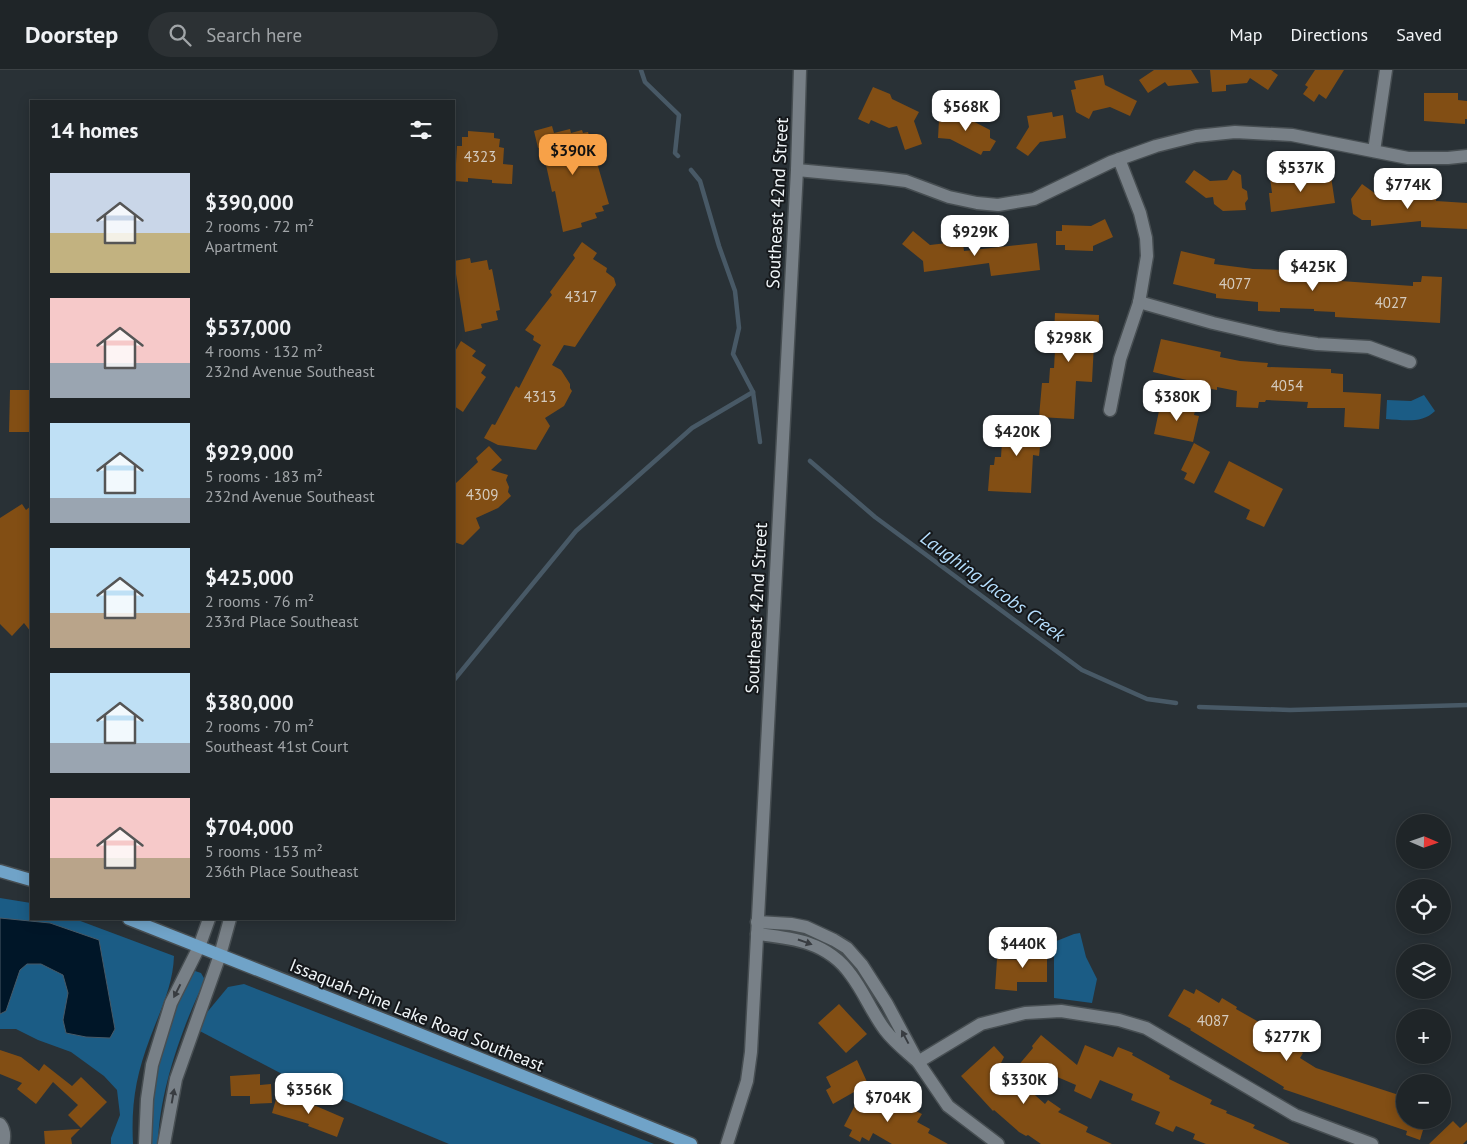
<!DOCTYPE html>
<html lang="en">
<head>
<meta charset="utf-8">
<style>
  body { margin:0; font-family:"PT Sans",sans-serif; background:#2c3134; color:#f1f3f6; height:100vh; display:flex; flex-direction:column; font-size:19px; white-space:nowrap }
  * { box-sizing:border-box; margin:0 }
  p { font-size:16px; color:#a1a5a8 }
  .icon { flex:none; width:28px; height:28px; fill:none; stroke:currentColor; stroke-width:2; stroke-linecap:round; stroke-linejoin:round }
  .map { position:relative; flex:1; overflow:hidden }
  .panel { position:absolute; left:30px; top:30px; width:425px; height:820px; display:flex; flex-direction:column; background:#1f2528; border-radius:0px; box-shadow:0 2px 12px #0003,0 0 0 1px #3c4245 }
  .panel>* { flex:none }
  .needle { width:32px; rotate:92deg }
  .controls { position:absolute; left:1396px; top:744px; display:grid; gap:10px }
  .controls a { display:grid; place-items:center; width:55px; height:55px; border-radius:50%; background:#1f2528; box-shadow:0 2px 12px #0003,0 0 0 1px #3c4245; font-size:25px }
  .price { position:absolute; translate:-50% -42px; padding:0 11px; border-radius:10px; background:#fff; color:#222; font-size:16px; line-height:32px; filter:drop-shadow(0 1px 2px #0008) }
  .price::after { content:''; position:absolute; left:50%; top:30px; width:15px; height:11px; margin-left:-8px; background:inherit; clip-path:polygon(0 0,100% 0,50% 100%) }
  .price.on { background:#f7a148; color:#111 }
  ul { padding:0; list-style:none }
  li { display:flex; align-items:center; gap:15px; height:125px; padding:0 20px }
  li span { display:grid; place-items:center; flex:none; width:140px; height:100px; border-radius:0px; color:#555 }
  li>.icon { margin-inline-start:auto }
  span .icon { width:60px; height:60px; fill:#fffc; stroke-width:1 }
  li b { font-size:21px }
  h2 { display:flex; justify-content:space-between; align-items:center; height:60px; padding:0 20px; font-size:21px }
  header { display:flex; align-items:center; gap:30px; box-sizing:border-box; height:70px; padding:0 25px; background:#1f2528; border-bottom:1px solid #3c4245 }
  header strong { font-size:24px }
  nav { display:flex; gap:28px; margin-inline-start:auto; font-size:18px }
  .search { width:350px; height:45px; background:#2c3134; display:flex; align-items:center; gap:12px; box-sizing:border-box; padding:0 18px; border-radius:28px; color:#a1a5a8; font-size:19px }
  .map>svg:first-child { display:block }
  .green { fill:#1b5c85 }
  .water { fill:#001628; stroke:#485966 }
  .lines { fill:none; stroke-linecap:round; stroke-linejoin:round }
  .stream { stroke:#485966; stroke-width:4.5 }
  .building { fill:#824e14 }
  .minor-casing { stroke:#474e52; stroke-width:15 }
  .major-casing { stroke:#474e52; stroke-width:15 }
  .minor { stroke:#788087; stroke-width:12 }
  .major { stroke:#70a3c8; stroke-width:12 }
  .oneway { fill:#383c41 }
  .labels { text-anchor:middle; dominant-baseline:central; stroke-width:4; stroke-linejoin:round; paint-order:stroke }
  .number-label { font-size:15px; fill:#d4cbbf }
  .street-label { font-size:18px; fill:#f0f5f8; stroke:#15181b }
  .water-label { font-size:19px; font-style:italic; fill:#b5defd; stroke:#15181b }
</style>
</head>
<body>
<header>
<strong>Doorstep</strong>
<div class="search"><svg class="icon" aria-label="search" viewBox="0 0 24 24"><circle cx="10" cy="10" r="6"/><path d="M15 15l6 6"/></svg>Search here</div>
<nav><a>Map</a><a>Directions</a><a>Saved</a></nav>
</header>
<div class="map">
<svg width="1467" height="1074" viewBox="0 0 1467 1074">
  <rect width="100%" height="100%" fill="#293136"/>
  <!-- green -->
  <g class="green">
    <path d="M1424,325l11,16c-13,13 -32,9 -49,8l1,-19 24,1z"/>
    <path d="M0,828l31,5v16h44l99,37c-1,30 -14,55 -24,82 -14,37 -19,66 -17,106h-22v-6l9,-23 -3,-25 -13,-14 -33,-24 -33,-12 -22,-11h-16z"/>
    <polygon points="1080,863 1086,887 1097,909 1092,933 1054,928 1054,872 1074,864"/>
    <path d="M192,900l9,3 4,7c-23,47 -46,112 -47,164h-6v-34l5,-42 18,-69z"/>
    <polygon points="244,914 654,1074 449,1074 284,1005 194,958 228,917"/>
  </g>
  <!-- water -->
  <polygon class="water" points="0,848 50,853 99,870 115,959 110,968 86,967 66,963 63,950 68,923 63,905 41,894 27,894 20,900 6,941 0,944"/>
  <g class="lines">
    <!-- stream -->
    <g class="stream">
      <polyline points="641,0 645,12 679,45 675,83 678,86"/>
      <polyline points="691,100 700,111 719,176 735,221 739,258 733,284 753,322 760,372"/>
      <polyline points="810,391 875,447 1082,600 1147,629 1176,633"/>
      <polyline points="454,610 576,461 692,358 753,322"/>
      <polyline points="1199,637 1290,640 1467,635"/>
    </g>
  </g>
  <!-- building -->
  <g class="building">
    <polygon points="1154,0 1191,0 1199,13 1168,16 1165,12 1148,23 1139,10"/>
    <polygon points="1210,0 1271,0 1278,5 1268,20 1250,8 1247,13 1226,15 1226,21 1212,22"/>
    <polygon points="1315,0 1344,0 1326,29 1319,24 1314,32 1303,24 1308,17 1305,15"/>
    <polygon points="1103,5 1105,15 1137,31 1130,46 1110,37 1093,41 1089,49 1076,42 1071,20 1076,19 1074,11"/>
    <polygon points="873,17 890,24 892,29 919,42 914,51 922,74 905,80 897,56 889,58 871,50 869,54 858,49"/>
    <polygon points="1424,23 1458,23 1458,30 1467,31 1467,49 1465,49 1465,54 1424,51"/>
    <polygon points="955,37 967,39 967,48 990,60 990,68 996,71 990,81 983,81 981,85 950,69 938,68 939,50 954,51"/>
    <polygon points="1052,42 1053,47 1063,45 1066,68 1040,72 1028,86 1016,78 1029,57 1027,46"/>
    <polygon points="552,56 554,63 570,59 571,63 582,60 583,63 588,62 609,134 602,136 604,141 595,143 597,148 581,153 582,157 563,162 555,121 552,122 542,77 538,78 534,61"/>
    <polygon points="468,61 494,63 494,68 500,69 499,77 504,78 503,94 513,95 512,114 492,113 492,110 468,108 468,112 454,111 454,94 456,94 457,76 462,76 462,67 468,67"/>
    <polygon points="1194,100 1210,111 1227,110 1233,100 1241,105 1242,118 1247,121 1248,129 1245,133 1246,140 1223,141 1214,134 1213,127 1206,128 1185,112"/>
    <polygon points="1330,100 1335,133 1271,142 1269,123 1272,123 1270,108 1288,105 1289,113 1319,109 1317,102"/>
    <polygon points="1405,113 1406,124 1436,125 1436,131 1467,133 1467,159 1421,157 1421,151 1371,156 1371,150 1362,150 1353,144 1351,129 1362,114 1380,127 1396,125"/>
    <polygon points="1105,149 1113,167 1093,176 1093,181 1065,180 1065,175 1056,175 1056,161 1062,161 1062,155 1091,156"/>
    <polygon points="913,161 930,175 947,173 947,176 963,174 964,181 1037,173 1040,200 991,206 989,193 924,202 923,191 902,174"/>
    <polygon points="582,172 597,183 593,189 607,198 606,202 614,208 616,215 575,277 564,275 552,295 561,300 570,314 570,318 572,321 564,336 545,348 550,356 536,380 498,375 484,368 492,354 495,355 516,316 519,318 541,275 533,270 534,266 525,260 552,225 550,222 575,188 573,185"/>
    <polygon points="1181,181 1215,189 1214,194 1253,199 1288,200 1287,205 1326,206 1326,210 1413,216 1413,212 1421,212 1422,206 1442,207 1440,253 1335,247 1335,242 1314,241 1314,239 1280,238 1280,242 1258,241 1258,232 1216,228 1216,224 1173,214"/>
    <polygon points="470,188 471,193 487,190 489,200 492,199 500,240 496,241 498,250 481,254 482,258 465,262 454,191"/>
    <polygon points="1055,243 1099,245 1098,273 1094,273 1092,312 1076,311 1074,349 1039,347 1042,313 1049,313 1050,298 1054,298 1056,263 1054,263"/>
    <polygon points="1161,269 1221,282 1220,287 1240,291 1268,293 1267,297 1331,299 1331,303 1343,304 1343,322 1381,324 1379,359 1344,357 1345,338 1307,338 1308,332 1266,330 1265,332 1259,332 1258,338 1236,337 1237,321 1217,317 1217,320 1190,315 1191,311 1153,302"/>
    <polygon points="461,271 476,281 472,286 486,295 481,303 486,307 463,342 454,336 454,283"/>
    <polygon points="10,320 31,320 31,362 9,362"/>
    <polygon points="1165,330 1196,337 1194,345 1199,346 1193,372 1154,364 1159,341 1163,342"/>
    <polygon points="1007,349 1044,351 1043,377 1040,377 1039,386 1033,385 1031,423 988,421 990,395 994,395 995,387 1001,387 1002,372 1006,373"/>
    <polygon points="1194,373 1210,382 1194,414 1184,409 1187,403 1181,400"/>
    <polygon points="489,376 502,390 491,400 508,405 506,410 509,417 508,422 511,426 498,438 476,448 480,458 463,475 454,472 454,415 478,392 476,388"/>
    <polygon points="1229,391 1283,419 1264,457 1246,449 1250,440 1214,422"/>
    <polygon points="22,434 26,440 31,436 31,562 24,553 12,566 0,554 0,448"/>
    <polygon points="1036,872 1036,877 1047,877 1047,912 1017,912 1017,921 995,919 997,889 1025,890 1025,873"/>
    <polygon points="1184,919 1194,924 1196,919 1219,933 1222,928 1237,937 1236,939 1292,971 1290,975 1303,983 1300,988 1316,998 1405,1027 1405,1050 1426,1050 1420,1070 1406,1065 1407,1061 1283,1019 1284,1017 1190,960 1191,959 1168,946"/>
    <polygon points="839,934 867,964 846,983 818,953"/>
    <polygon points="1041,965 1077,995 1085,975 1113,987 1118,977 1133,983 1132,985 1170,1006 1169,1009 1212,1030 1210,1034 1227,1041 1226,1043 1255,1055 1253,1058 1290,1074 1206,1074 1193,1069 1195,1064 1176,1056 1173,1062 1155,1054 1160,1042 1131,1030 1133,1024 1100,1010 1091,1029 1074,1021 1076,1015 1055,1006 1052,1009 1041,1000 1036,1005 1017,997 1033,978 1032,976"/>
    <polygon points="994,976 1004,987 999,997 1027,1016 1026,1017 1045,1034 1048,1030 1061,1039 1058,1042 1088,1057 1086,1062 1112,1074 1041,1074 1028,1065 1026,1066 1019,1062 994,1040 993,1041 961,1006"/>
    <polygon points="0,980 21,987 39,1001 44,994 72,1016 81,1007 107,1032 81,1058 68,1045 78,1035 53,1012 36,1034 17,1019 22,1013 0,1004"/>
    <polygon points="857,990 868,1014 833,1034 826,1020 831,1017 826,1007"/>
    <polygon points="260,1004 260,1015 271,1014 272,1033 250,1034 250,1026 231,1026 230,1006"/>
    <polygon points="861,1024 893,1040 899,1029 912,1036 910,1038 922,1044 917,1052 930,1059 928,1063 948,1074 892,1074 873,1063 869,1071 862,1067 860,1072 849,1066 852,1060 844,1056"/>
    <polygon points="277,1026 316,1036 344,1048 337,1067 308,1056 309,1054 272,1043"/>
    <polygon points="1453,1051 1460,1058 1467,1052 1467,1070 1463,1074 1429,1074"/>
    <polygon points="80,1059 71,1068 72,1074 45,1074 44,1061"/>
  </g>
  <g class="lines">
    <defs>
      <g id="minor">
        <polyline points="1374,81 1386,0"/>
        <polyline points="797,100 882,108 906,111 949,127 977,133 998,135 1034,129 1111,92 1156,76 1196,66 1235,62 1292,65 1408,88 1448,88 1467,86"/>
        <polyline points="1139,232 1213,253 1278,268 1317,274 1369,277 1410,292"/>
        <polyline points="1110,340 1120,289 1139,233 1147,186 1146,168 1140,143 1119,89"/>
        <path d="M757,864c36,4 71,8 94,41 13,17 21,38 34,55 9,12 22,22 33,32l-31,-58 -25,-39 -15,-17 -13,-8 -28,-13 -15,-3 -34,-2"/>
        <path d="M0,1054c5,6 5,12 3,20"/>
        <polyline points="145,1074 147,1029 152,995 171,933 199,877 209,849"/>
        <polyline points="164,1074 176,1009 220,885 230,849"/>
        <polyline points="727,1074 747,1011 751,982 797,100 800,0"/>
        <polyline points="998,1074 948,1036 918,992 981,954 1025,943 1061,941 1119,950 1146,958 1295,1045 1372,1074"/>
      </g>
      <g id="major">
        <polyline points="0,801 31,810"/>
        <polyline points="129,849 387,951 691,1074"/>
      </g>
    </defs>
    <!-- minor casing -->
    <use href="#minor" class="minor-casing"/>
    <!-- major casing -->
    <use href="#major" class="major-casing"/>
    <!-- minor -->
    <use href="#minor" class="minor"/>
    <!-- major -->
    <use href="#major" class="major"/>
  </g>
  <!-- one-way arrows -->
  <defs><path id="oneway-solid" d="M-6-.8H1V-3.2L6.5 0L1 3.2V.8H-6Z" transform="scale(1.25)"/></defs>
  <g class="oneway">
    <use href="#oneway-solid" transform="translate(805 872) rotate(19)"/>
    <use href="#oneway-solid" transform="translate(177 921) rotate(117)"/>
    <use href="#oneway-solid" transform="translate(905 967) rotate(-118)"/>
    <use href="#oneway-solid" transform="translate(173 1026) rotate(-80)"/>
  </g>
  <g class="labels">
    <!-- number labels -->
    <g class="number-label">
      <text x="480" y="86">4323</text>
      <text x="1235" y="213">4077</text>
      <text x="581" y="226">4317</text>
      <text x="1391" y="232">4027</text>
      <text x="1287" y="315">4054</text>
      <text x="540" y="326">4313</text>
      <text x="482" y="424">4309</text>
      <text x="1213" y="950">4087</text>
    </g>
    <!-- street labels -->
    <g class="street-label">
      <text transform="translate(777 133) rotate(-87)">Southeast 42nd Street</text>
      <text transform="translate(756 538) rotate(-87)">Southeast 42nd Street</text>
      <text transform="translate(417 945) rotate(22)">Issaquah-Pine Lake Road Southeast</text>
    </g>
    <!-- water labels -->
    <g class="water-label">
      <text transform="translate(993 516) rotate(36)">Laughing Jacobs Creek</text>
    </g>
  </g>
</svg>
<div class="controls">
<a><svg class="needle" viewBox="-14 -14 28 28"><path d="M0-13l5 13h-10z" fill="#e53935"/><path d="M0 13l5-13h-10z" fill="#a1a5a8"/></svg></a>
<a><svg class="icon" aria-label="locate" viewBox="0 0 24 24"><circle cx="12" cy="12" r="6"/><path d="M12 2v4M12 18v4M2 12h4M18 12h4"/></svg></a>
<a><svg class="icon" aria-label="layers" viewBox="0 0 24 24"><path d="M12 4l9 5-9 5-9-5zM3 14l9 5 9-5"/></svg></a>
<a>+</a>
<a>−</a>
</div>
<b class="price" style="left:966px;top:62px">$568K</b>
<b class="price on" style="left:573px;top:106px">$390K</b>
<b class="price" style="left:1301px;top:123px">$537K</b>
<b class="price" style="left:1408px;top:140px">$774K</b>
<b class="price" style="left:975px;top:187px">$929K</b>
<b class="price" style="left:1313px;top:222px">$425K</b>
<b class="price" style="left:1069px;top:293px">$298K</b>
<b class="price" style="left:1177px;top:352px">$380K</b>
<b class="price" style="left:1017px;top:387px">$420K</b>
<b class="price" style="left:1023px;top:899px">$440K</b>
<b class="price" style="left:1287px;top:992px">$277K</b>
<b class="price" style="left:1024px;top:1035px">$330K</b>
<b class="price" style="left:309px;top:1045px">$356K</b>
<b class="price" style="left:888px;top:1053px">$704K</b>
<section class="panel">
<h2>14 homes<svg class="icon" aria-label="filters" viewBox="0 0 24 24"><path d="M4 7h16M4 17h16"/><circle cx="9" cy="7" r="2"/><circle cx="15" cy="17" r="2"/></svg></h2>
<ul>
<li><span style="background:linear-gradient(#c9d6e8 60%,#c2b280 0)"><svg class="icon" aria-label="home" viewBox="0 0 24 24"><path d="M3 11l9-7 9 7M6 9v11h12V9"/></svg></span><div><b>$390,000</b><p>2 rooms · 72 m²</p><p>Apartment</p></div></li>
<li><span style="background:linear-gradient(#f6c9c9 65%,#9aa5b1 0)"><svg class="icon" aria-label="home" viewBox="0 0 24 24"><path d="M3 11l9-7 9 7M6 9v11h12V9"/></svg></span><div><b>$537,000</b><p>4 rooms · 132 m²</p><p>232nd Avenue Southeast</p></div></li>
<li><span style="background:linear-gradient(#bfe0f5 75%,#9aa5b1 0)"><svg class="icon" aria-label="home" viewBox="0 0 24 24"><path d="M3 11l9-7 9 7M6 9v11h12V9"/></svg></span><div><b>$929,000</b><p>5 rooms · 183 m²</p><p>232nd Avenue Southeast</p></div></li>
<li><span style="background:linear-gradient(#bfe0f5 65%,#b9a48a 0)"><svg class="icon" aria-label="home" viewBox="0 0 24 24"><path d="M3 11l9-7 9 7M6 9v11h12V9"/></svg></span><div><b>$425,000</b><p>2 rooms · 76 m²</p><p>233rd Place Southeast</p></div></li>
<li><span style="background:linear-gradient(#bfe0f5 70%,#9aa5b1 0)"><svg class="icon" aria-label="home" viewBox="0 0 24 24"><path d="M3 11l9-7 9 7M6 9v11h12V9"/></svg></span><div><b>$380,000</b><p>2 rooms · 70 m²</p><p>Southeast 41st Court</p></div></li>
<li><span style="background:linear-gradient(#f6c9c9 60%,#b9a48a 0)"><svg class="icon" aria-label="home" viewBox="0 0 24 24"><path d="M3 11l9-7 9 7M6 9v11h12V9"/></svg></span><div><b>$704,000</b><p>5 rooms · 153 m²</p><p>236th Place Southeast</p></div></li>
</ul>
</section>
</div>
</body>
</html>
